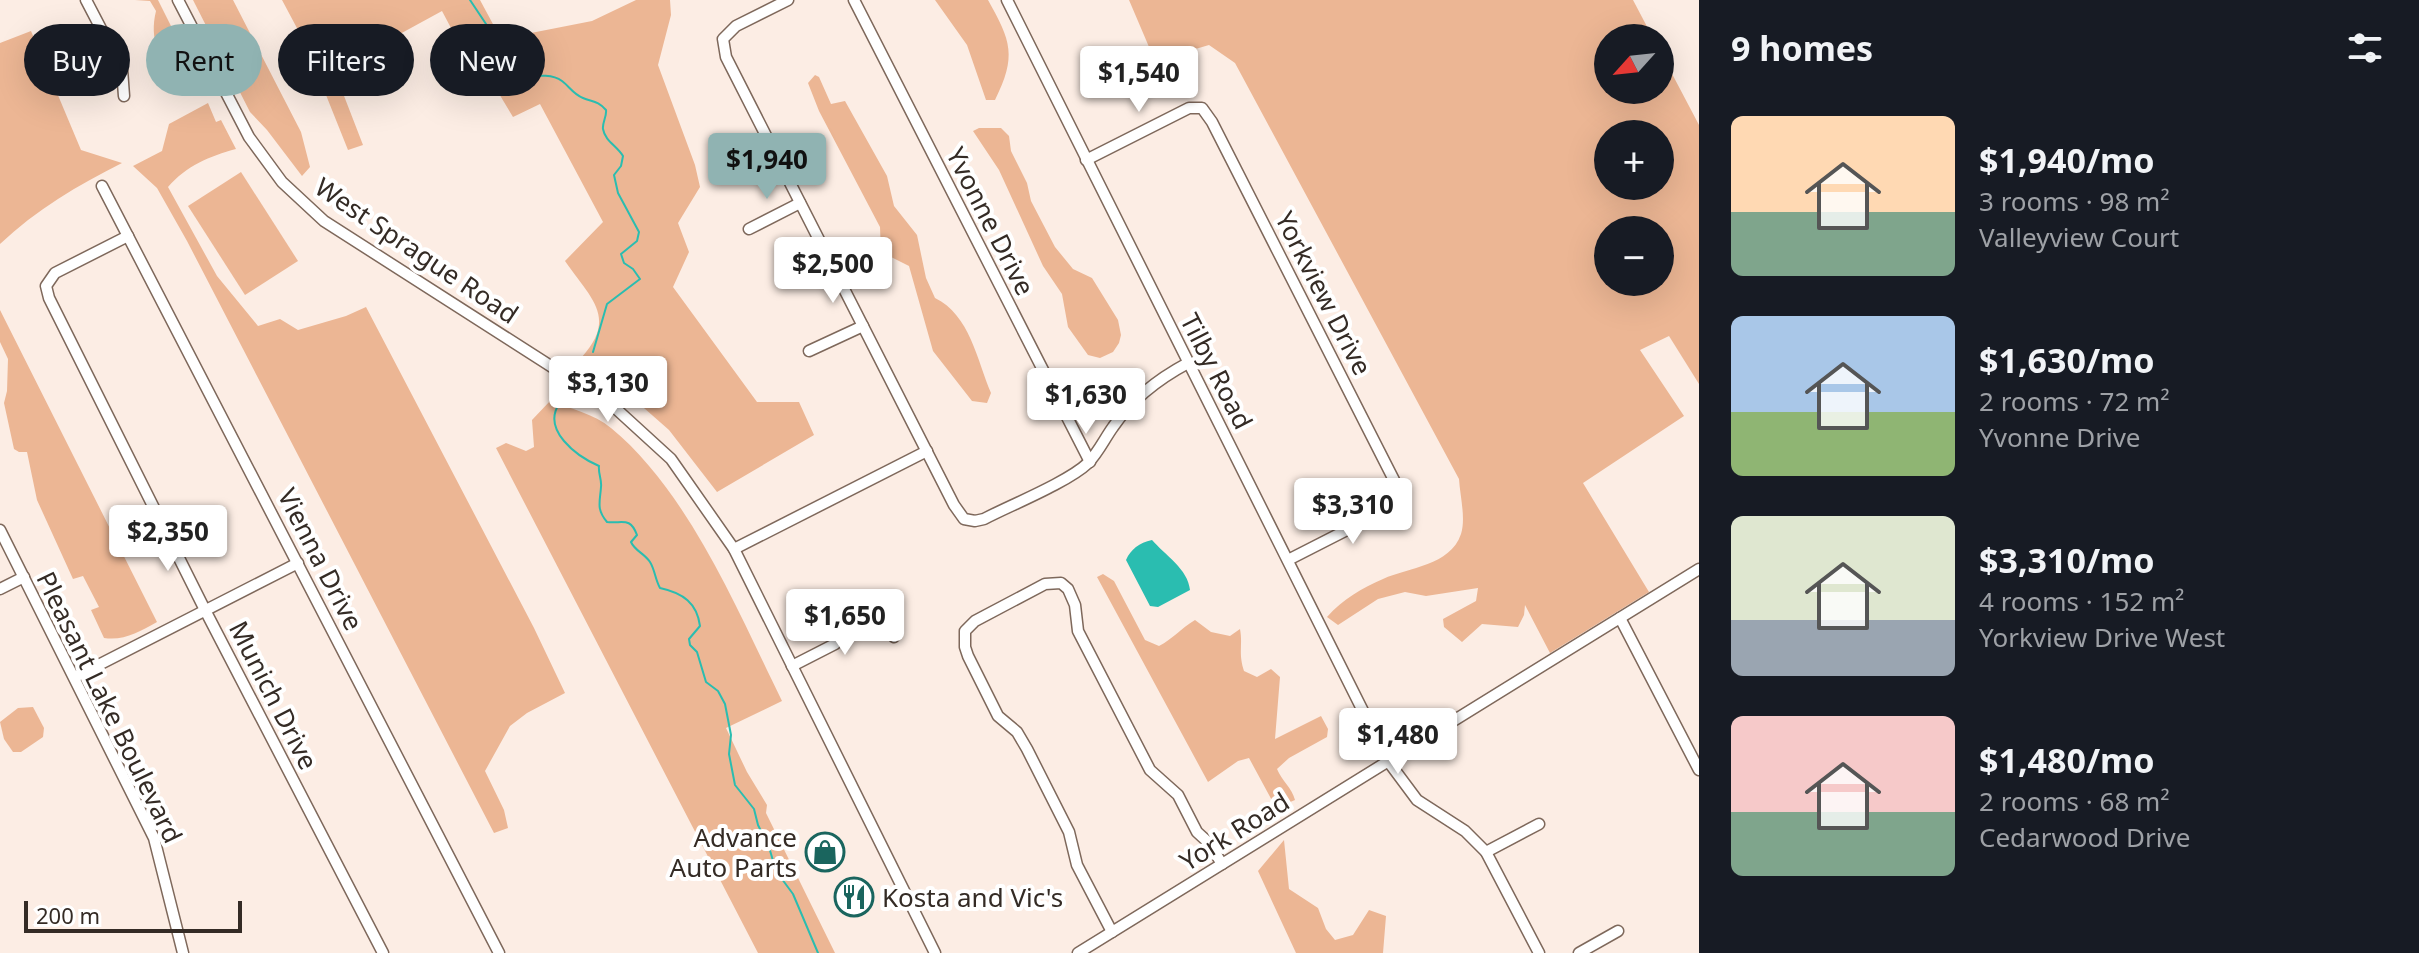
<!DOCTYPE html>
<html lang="en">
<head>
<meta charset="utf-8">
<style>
  body { margin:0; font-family:"Noto Sans",sans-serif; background:#242831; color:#f1f3f6; height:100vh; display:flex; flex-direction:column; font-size:30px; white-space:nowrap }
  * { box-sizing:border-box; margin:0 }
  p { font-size:26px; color:#9ea1a6 }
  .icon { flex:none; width:44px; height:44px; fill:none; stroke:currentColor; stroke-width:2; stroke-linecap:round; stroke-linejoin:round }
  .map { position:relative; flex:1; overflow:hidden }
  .panel { display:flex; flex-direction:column; background:#171b24; width:720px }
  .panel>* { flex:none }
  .top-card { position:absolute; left:24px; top:24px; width:760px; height:72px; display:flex; gap:16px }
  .needle { width:52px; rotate:243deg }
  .controls { position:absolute; left:1594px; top:24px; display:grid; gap:16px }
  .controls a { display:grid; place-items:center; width:80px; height:80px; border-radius:50%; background:#171b24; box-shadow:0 8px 32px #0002; font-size:40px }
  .scale { position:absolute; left:24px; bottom:20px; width:218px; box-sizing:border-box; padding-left:8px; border:4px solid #342b25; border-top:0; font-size:22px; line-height:28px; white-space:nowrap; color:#342b25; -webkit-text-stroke:6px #fff; paint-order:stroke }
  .price { position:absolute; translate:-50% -68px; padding:0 18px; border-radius:8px; background:#fff; color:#222; font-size:26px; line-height:52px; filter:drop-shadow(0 2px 4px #0008) }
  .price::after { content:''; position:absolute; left:50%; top:48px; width:24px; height:18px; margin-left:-12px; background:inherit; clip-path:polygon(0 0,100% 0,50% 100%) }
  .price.selected { background:#90b3b2; color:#111 }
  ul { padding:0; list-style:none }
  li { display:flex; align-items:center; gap:24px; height:200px; padding:0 32px }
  li span { display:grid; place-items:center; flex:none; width:224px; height:160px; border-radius:12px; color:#555 }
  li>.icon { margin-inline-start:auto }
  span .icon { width:96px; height:96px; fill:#fffc; stroke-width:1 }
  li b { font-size:34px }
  h2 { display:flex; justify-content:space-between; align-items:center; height:96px; padding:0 32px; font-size:34px }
  .pill { padding:0 28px; border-radius:36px; background:#171b24; box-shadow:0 8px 32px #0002; font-size:28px; line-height:72px }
  .pill.selected { background:#90b3b2; color:#111 }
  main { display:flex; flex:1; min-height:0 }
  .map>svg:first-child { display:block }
  .green { fill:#ecb694; fill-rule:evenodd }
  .water { fill:#2abdb0 }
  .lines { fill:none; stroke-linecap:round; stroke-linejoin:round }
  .stream { stroke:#2abdb0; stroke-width:2 }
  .minor-casing { stroke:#7e685b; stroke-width:13 }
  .minor { stroke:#fff; stroke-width:10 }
  .labels { text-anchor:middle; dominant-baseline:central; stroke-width:8; stroke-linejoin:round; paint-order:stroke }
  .street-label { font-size:26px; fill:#342b25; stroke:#fff }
  .poi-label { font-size:26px; fill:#342b25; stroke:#fff; text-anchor:end }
</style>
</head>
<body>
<main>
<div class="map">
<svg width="1699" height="953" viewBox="0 0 1699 953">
  <rect width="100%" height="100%" fill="#fcede4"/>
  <!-- green -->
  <g class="green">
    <path d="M135,0h23l33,66v11l-12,4c-20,-19 -30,-42 -23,-70l-6,-10z"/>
    <polygon points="193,0 233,0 301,132 310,167 302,176 267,130 250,112"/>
    <path d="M282,0h198l21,39 91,-18 44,-21h34l1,15 -13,50 37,100 5,22 -22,36 11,29 -16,35 84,115h42l15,33 -97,57 -48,-62 -58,-51 -30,-21c37,-41 10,-59 -16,-97l38,-39 -63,-118 -27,13 -30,-50 -15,-7 -26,-49 -108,59 29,75 -15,5 -42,-105z"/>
    <path d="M935,0h53c23,41 29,56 7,100h-9l-19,-55z"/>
    <path d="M1129,0h504l20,38h-45v52h52v-39l39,74v259l-30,-48 -29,14 44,66 -101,67 66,109 -99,61 -25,-48 -1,10 -6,12 -36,-3 -20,18 -18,-15 -1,-8 33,-18 2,-13 -52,8 -21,-4 -27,7 -40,26 -11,-8c16,-18 35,-29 56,-38 26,-12 67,-13 78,-45 5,-16 -1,-38 -2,-55l-224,-416 -26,-18 -54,16zM1608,134h52v52h-52zM1608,230h52v52h-52z"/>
    <path d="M31,31l50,119 41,13c-44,22 -86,47 -122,81v-201z"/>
    <path d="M815,75l4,2 12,27 14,-3 42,75 7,30 23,29 9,43 9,20c35,17 42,62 56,95l-4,10 -15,-2 -39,-50 -24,-85 -28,-14 -1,-25 -61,-116 -11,-28z"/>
    <path d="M208,103l8,19 5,-2 15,29c-26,7 -50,17 -68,38l49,89 41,50 22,-7 18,11 48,-14 20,-9 168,321 31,65 -38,20 -17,13 -25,45 19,39 4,18 -14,5 -307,-592 -30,-53 -24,-22 29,-15 7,-27z"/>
    <polygon points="979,128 1001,128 1009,136 1011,151 1027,183 1031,201 1055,247 1073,269 1092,278 1118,320 1121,335 1119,343 1113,352 1100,358 1088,355 1068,327 1062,294 1043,266 999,170 973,131"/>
    <polygon points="241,172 298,261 245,295 188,206"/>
    <path d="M0,310l157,312c-18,10 -33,19 -53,16l-13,-28 8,-3 -16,-31 -10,3 -36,-79 -10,-48h-8l-5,-3 -10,-46 3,-12 1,-32 -8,-17z"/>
    <path d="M550,401c20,7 44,13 61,27 78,64 127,184 171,273l-56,27 21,44 20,33 -1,8 69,140h-77l-262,-505 10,-5 20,8 8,-4 -2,-27z"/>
    <path d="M1103,574l11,7 31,59 14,6c14,-7 22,-18 36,-26l16,12 19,4 10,-7c3,16 -2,24 4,42l13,6 14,-8 9,8 -5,62 46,-23 7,13 -1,8 -38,21 -12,11c5,12 15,19 18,31l-19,8 -27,-50 -11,3 -30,21 -111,-205z"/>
    <polygon points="33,707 44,728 43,737 21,752 13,752 4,739 0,722 18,708"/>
    <polygon points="1284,840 1289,889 1318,908 1326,929 1335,940 1353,935 1369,910 1386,916 1383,953 1296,953 1258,871"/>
  </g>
  <!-- water -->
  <path class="water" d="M1152,540c13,15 36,29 38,50l-32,17 -8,-1 -24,-46c5,-11 13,-17 26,-20z"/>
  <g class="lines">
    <!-- stream -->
    <g class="stream">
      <path d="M470,0l22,33 -6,5 10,10 8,-1 18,30c13,-1 29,-4 40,4 8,6 11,13 21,17 10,4 15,3 23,12 1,6 -4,13 -3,19 2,12 14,17 20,27l-2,10 -7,9 4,18 21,39 -2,9 -16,13 3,9 9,6 7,10 -33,25 -14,48"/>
      <path d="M559,404c-17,26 17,52 40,62 -1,7 3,14 2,21 -1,15 -5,22 6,35 15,2 23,-6 30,13l-6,7c4,9 13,11 19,20 5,8 5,17 10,26 23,5 37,15 40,38l-11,13 1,6 7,7 9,30 12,9 7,13 6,31 -2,19 6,31 19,24 4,16 11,22 7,24 17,23 25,59"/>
    </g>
    <defs>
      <g id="minor">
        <polyline points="86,0 122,69 124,96"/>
        <polyline points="178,0 249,137 282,182 324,221 613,406 671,459 734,549 935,953"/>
        <path d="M788,0l-52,26 -13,13 3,18 228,448 10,14 11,2 9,-2c27,-14 84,-37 104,-56 10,-10 17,-25 25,-36 19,-28 45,-48 75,-64"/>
        <polyline points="854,0 1090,462"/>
        <polyline points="1007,0 1388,761 1417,800 1465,831 1486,852 1539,953"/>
        <polyline points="1086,160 1189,108 1202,108 1212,122 1397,486 1398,501 1388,509 1288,560"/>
        <polyline points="102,186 499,953"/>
        <polyline points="749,229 800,203"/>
        <polyline points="128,236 55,273 46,286 49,298 205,610 383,953"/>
        <polyline points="809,351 863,326"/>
        <polyline points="0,530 154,838 183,953"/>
        <polyline points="734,549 927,451"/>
        <polyline points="0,589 24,577"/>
        <polyline points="1620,618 1699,770"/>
        <polyline points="792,666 835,644 846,628 880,610 894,637"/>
        <polyline points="75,677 298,563"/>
        <polyline points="1486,852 1539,824"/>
        <polyline points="1112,932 1077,865 1069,832 1027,749 1017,732 998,716 968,656 965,647 965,631 975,621 1045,584 1061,583 1068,589 1075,605 1078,631 1150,770 1178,795 1197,832 1209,843 1222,864"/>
        <polyline points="1078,953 1699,569"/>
        <polyline points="1579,953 1618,931"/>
      </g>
    </defs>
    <!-- minor casing -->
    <use href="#minor" class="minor-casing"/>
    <!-- minor -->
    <use href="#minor" class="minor"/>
  </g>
  <!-- icons -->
  <defs>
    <symbol id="shop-ring" viewBox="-11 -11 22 22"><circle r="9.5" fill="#fff" stroke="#1a655e" stroke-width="1.5"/><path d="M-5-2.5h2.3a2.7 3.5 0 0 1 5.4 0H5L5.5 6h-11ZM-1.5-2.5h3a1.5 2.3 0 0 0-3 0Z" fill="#1a655e"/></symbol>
    <symbol id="restaurant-ring" viewBox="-11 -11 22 22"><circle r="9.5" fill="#fff" stroke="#1a655e" stroke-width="1.5"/><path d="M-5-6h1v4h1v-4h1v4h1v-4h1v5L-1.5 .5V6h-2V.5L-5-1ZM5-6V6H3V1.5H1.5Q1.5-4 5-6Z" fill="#1a655e"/></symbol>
  </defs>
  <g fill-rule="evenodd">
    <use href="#shop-ring" x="803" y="830" width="44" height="44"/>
    <use href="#restaurant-ring" x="832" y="875" width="44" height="44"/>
  </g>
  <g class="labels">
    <!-- street labels -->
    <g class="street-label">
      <text transform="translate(991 221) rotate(63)">Yvonne Drive</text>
      <text transform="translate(417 250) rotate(34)">West Sprague Road</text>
      <text transform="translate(1324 293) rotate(63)">Yorkview Drive</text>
      <text transform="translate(1217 371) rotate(63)">Tilby Road</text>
      <text transform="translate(321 559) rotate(63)">Vienna Drive</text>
      <text transform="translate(274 695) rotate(63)">Munich Drive</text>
      <text transform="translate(110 707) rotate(64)">Pleasant Lake Boulevard</text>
      <text transform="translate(1234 831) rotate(-32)">York Road</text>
    </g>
    <!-- poi labels -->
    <g class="poi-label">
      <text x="797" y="837">Advance<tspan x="797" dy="30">Auto Parts</tspan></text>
      <text x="882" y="897" text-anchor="start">Kosta and Vic's</text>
    </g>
  </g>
</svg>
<div class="controls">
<a><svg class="needle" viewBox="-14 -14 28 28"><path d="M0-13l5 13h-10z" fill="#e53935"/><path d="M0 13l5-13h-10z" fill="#9ea1a6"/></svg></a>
<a>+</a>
<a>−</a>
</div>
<div class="scale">200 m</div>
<b class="price" style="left:1139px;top:114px">$1,540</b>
<b class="price selected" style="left:767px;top:201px">$1,940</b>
<b class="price" style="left:833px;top:305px">$2,500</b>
<b class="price" style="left:608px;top:424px">$3,130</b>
<b class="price" style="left:1086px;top:436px">$1,630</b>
<b class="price" style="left:1353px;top:546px">$3,310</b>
<b class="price" style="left:168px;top:573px">$2,350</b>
<b class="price" style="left:845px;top:657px">$1,650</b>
<b class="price" style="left:1398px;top:776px">$1,480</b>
<div class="top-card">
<a class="pill">Buy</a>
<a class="pill selected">Rent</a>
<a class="pill">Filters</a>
<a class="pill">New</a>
</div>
</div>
<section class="panel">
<h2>9 homes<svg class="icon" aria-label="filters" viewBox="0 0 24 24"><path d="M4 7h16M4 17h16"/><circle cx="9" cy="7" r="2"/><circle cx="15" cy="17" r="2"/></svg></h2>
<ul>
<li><span style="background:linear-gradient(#ffd9b3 60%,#7fa58c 0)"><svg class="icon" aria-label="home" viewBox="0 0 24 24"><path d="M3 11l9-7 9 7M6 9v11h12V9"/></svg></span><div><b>$1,940/mo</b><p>3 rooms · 98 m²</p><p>Valleyview Court</p></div></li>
<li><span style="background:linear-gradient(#a9c7e8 60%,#8fb573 0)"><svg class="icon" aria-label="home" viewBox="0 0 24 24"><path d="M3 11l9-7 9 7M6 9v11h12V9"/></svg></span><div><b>$1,630/mo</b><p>2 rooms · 72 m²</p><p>Yvonne Drive</p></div></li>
<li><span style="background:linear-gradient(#dfe7d0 65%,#9aa5b1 0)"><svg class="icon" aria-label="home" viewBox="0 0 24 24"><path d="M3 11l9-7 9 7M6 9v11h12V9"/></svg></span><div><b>$3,310/mo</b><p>4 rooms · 152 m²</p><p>Yorkview Drive West</p></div></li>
<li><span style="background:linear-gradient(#f6c9c9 60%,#7fa58c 0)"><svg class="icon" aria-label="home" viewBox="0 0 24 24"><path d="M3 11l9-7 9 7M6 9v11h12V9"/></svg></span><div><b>$1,480/mo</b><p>2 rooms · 68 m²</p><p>Cedarwood Drive</p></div></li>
</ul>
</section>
</main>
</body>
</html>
